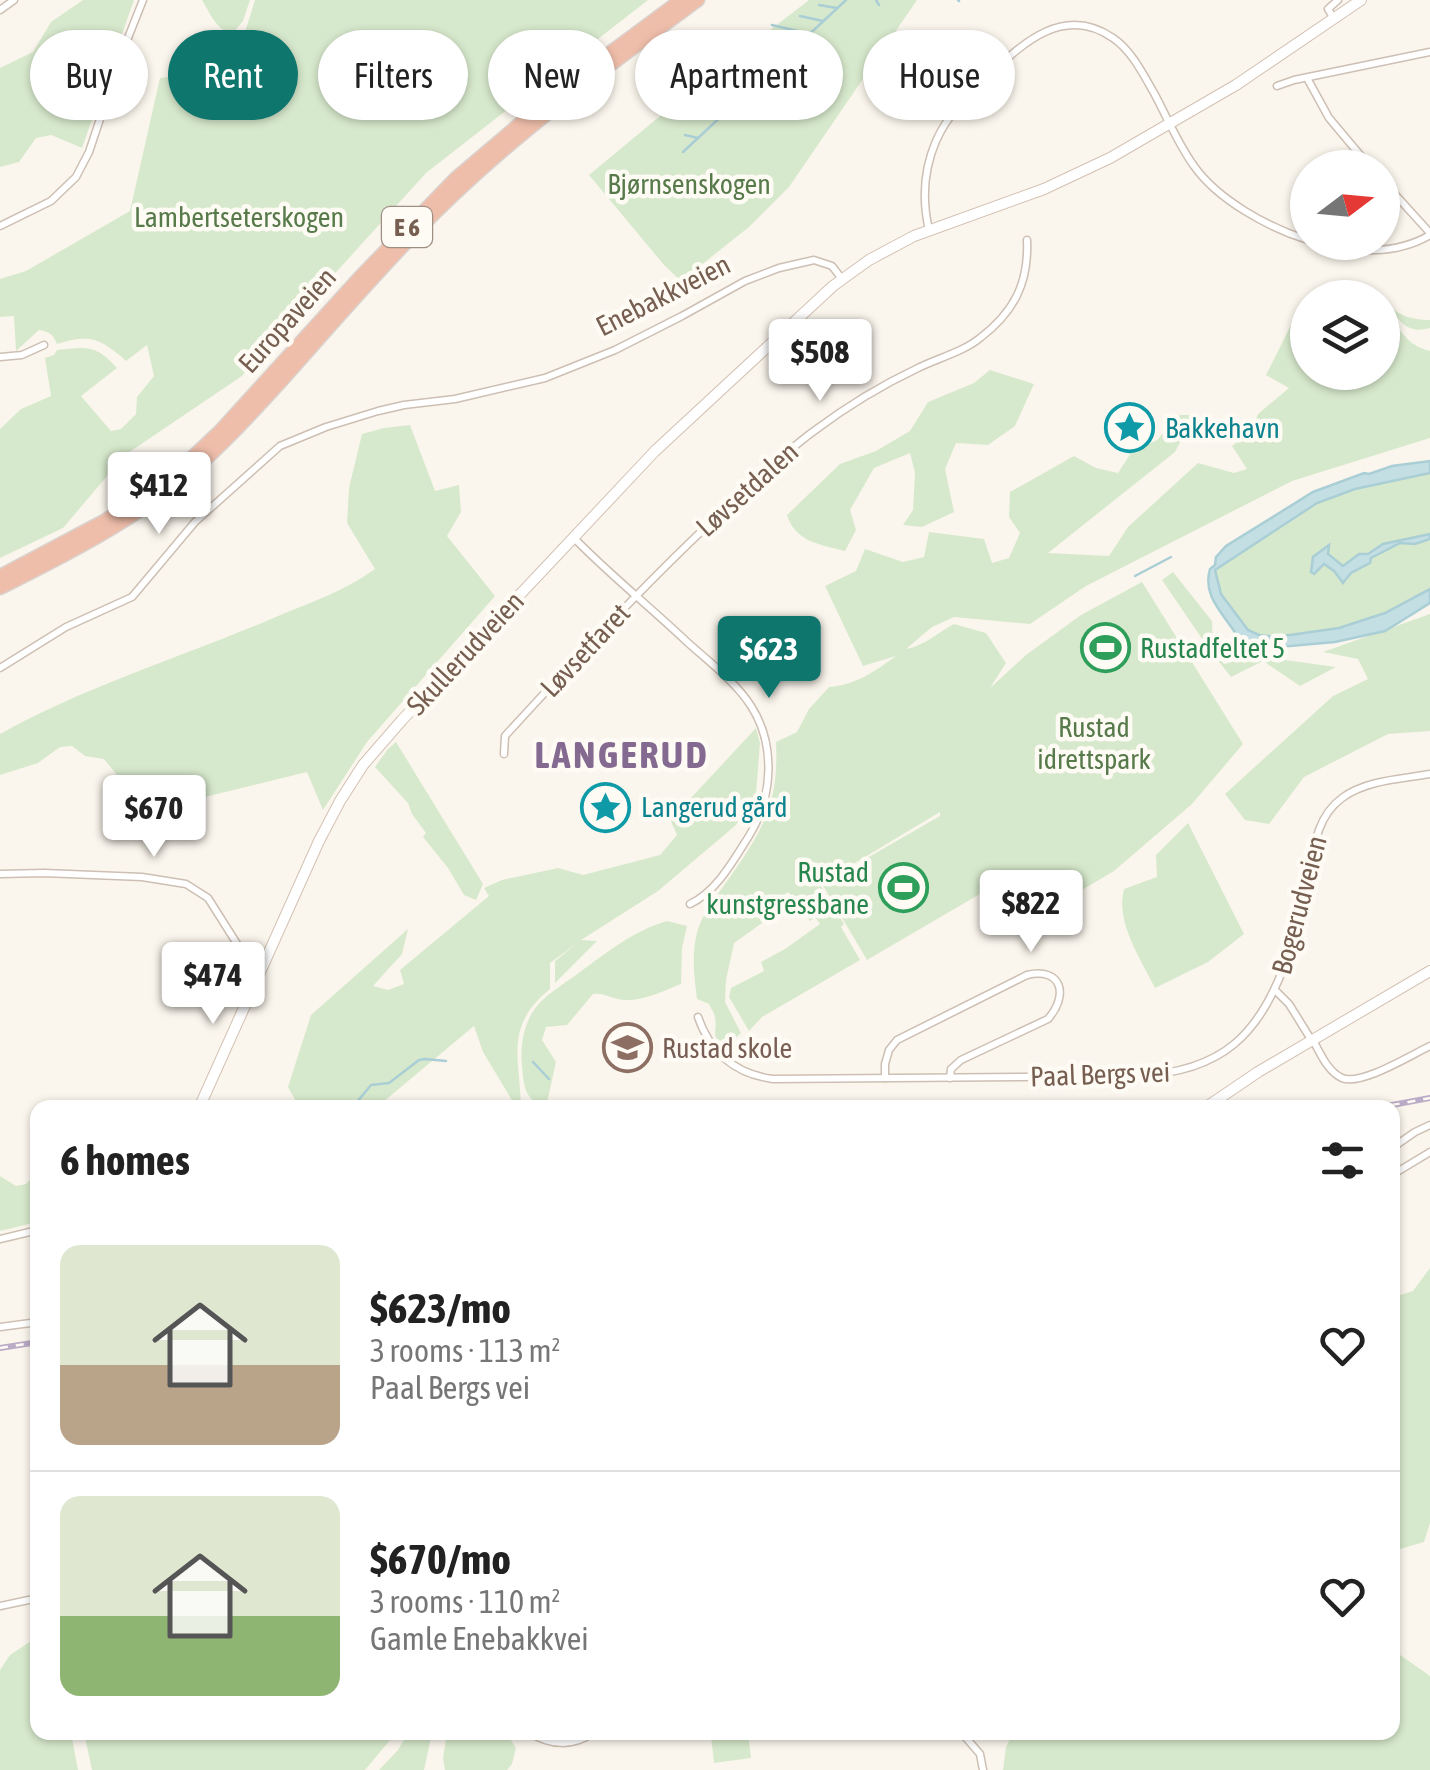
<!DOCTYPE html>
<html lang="en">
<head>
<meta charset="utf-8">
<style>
  body { margin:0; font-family:"Asap Condensed",sans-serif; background:#f2f2f2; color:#222; height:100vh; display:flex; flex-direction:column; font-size:38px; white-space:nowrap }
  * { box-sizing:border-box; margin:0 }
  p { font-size:32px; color:#767676 }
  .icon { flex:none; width:55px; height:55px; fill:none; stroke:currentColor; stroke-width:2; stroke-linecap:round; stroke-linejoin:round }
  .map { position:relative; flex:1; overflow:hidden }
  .panel { position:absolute; left:30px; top:1100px; width:1370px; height:640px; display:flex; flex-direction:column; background:#fff; border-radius:20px; box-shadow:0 2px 8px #0004 }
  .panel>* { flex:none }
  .banner { position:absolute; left:30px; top:30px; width:1370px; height:90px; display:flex; gap:20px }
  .needle { width:65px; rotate:74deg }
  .buttons { position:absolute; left:1290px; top:150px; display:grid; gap:20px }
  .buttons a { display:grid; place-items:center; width:110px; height:110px; border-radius:50%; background:#fff; box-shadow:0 2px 8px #0004; font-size:50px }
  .price { position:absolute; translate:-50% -85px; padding:0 22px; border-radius:10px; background:#fff; color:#222; font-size:32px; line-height:65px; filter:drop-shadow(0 2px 5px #0008) }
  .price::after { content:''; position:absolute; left:50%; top:60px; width:30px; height:22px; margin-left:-15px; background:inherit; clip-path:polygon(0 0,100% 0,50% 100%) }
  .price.selected { background:#0f766e; color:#fff }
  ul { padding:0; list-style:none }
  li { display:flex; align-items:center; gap:30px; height:250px; padding:0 30px }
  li+li { border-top:2px solid #e0e0e0 }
  li span { display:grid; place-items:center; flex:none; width:280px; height:200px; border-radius:20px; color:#555 }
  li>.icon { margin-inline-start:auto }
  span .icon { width:120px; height:120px; fill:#fffc; stroke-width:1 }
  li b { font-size:42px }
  h2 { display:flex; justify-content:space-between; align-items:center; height:120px; padding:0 30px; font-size:42px }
  .tag { padding:0 35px; border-radius:45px; background:#fff; box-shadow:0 2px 8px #0004; font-size:35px; line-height:90px }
  .tag.selected { background:#0f766e; color:#fff }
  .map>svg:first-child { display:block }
  .green { fill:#d7e9cc; fill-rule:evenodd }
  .water { fill:#c3dfe4; stroke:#aaced5; stroke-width:2.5 }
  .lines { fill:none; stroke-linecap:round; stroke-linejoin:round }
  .stream { stroke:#aaced5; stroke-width:2.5 }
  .street-casing { stroke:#cdbfb3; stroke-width:9 }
  .secondary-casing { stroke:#d3c1b3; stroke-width:12 }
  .highway-casing { stroke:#d9d2ce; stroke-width:15 }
  .street { stroke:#fff; stroke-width:6 }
  .secondary { stroke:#fff; stroke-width:10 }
  .highway { stroke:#efbeaa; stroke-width:12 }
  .rail-casing { stroke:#baabc6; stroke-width:6 }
  .rail { stroke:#fefaf4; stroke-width:2.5; stroke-dasharray:8; stroke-linecap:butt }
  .labels { text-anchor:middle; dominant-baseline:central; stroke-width:9; stroke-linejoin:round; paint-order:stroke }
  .shield { fill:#fefaf4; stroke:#9f8e82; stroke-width:2.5 }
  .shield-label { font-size:25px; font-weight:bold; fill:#765f51 }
  .park-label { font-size:28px; fill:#577a4a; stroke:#fefaf4 }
  .street-label { font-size:28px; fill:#765f51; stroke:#fefaf4 }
  .culture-label { font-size:28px; fill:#0d838f; stroke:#fefaf4; text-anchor:start }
  .leisure-label { font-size:28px; fill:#27864d; stroke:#fefaf4; text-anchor:start }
  .education-label { font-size:28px; fill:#785e54; stroke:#fefaf4; text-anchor:start }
  .district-label { font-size:38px; font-weight:bold; letter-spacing:2.5px; fill:#846990; stroke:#fefaf4 }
</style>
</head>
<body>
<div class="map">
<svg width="1430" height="1770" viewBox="0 0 1430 1770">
  <rect width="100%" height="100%" fill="#fbf6ed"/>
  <!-- green -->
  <g class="green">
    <polygon points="83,0 134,0 82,148 51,135 36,138 19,162 0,167 0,68 33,52 51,22"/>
    <path d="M202,0h48l-7,21 -10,12c-16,-1 -23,-20 -31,-33z"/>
    <path d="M255,0h393l-222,173 -184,203 -117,79 -62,73 -63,30v-129l21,-20 30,-13 -6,-38 9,-3 3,-5c29,-3 39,-6 60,18l-36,28 30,35 10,-2 15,-15 1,-17 17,-21 -7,-31 -21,16c-26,-23 -36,-27 -69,-17 -4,-10 -7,-12 -18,-14l-23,21 -2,-35 -14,1v-38l26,-8 104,-60 30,-133 54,-6 41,36 -11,-64 2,-15zM385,35l23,11 13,15 -29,32 -40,-34z"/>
    <polygon points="809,0 917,0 789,187 749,227 681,281 664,265 589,175 683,97"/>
    <path d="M1382,298c13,16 27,22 48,22v8c-16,4 -24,1 -34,-12l-4,3c11,16 18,27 38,32v87l-138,43 -206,105 -56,38 -76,-7 -22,10 -26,22c18,-3 31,-16 48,-25l32,9 20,30 -16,25 36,-33 55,-40 61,-33 101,162 -51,60 -78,67 -44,26 -85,-6 -118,69 -45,-76 118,-68v-4l-120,72 24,40 -3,3 19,33 -98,57 -13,14 -20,-34 2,-9 33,-17 -3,-9 24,-13 35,-25 -5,-7 -5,4 -22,-29 -28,21 5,8 -31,22 -8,37 -1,22 16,31 -16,15c-16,-13 -7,-16 -10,-31 -1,-5 -4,-8 -6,-13l-12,-5c-3,-23 -6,-47 1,-70 6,-18 21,-36 32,-52 34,-48 49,-76 46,-135l21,-10 12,-23 20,-22c27,-2 46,-16 67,-31l-33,10 -38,-80 31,-15 9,-22 38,13 21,-5 5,-25 55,7 8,24 17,-5 11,-25 -11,-16 1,-25 64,-36 22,12 22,5 13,-20 26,-13 23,-25h14l-19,37 -127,101 61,3 19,-29 70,-64 36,10 13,-4 -15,-23 19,-14 7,-18 31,-26 -23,-13 29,-58 12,-9 1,64h74z"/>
    <path d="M990,370l44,14 -19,42 -27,19 -32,-2 -11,26 9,43 -32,15 -19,-2 10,-15 2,-37 -5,-20 -36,15 -24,42 6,20 -11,21c-23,-6 -50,-9 -58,-36l53,-51 36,-13 34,-20 18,-29 46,-19z"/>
    <path d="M410,425l25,66 24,-6 2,27 -14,24 48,60 -128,146 -44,68 -16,-38 -127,31 -14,-23 -44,1 -18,-22 -19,-3 -13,-10 -12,1 -22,16 -38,12v-41c88,-49 186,-78 278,-118 34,-14 68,-26 97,-47l-28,-46 2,-35 13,-54 22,-6z"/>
    <path d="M1430,473v61l-46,10 -16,10h-9l-16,12 -15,-12 2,-8 -17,12 -2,14 3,2 10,-10 10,7 5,9 7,2 5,-9 19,-9 1,-6 29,-15 30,-4v50l-45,24 -46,15 -63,9 -17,-2 -11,-5 -27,-36 -6,-24 79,-51c27,-26 99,-42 136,-46z"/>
    <polygon points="1173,572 1212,621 1213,650 1224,664 1255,656 1336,667 1300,686 1263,661 1231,677 1209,649 1162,580"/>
    <polygon points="1430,614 1430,731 1388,734 1304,777 1269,824 1245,820 1225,794 1333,696 1368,679 1358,659 1323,652"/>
    <path d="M756,728l4,15 -4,51 -20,31 -78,66 -77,49 16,1 -42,42v-22l21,-17 -26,19v26c-46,37 -30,69 -29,118h-5l-33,-55 -9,-26 -97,81h-78l-11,-20 23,-72 97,-86 -6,25 -29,32 15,4 16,-6 -4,-14 89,-74 -5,-8 18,-8 56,-12 25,7 77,-20 17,-20 -8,-18 8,-4z"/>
    <polygon points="396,742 483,884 476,900 464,895 448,868 423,837 426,833 412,814 408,803 375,767 388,749"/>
    <path d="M1188,823l56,111 -36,28 -53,26c-14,-29 -40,-66 -31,-99l33,-12 -1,-22z"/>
    <path d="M667,921l20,5 -5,22 -1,36c-17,7 -38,17 -56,16 -12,0 -20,-8 -32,-6l-26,31 -21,2 -4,13 14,22 -10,45h-6c-16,-12 -16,-21 -18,-41 -2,-17 1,-38 10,-53 11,-18 31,-28 48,-41 29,-21 53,-41 87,-51z"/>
    <polygon points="37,1173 37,1222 0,1231 0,1176 16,1186 26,1184"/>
    <polygon points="1430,1268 1430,1523 1424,1542 1393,1551 1393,1302 1394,1297 1413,1291"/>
    <polygon points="37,1640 38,1732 71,1733 78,1770 0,1770 0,1670 10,1655 28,1643"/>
    <polygon points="1393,1650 1430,1676 1430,1770 1003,1770 1006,1747 1013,1733 1392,1732"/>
    <polygon points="84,1733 84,1732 396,1733 365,1770 92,1770"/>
    <polygon points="408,1733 432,1733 424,1770 379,1770 398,1750"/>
    <polygon points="447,1733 506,1733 516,1748 512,1764 507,1770 445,1770 443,1758"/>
    <polygon points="748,1733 751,1758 714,1763 711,1736"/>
  </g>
  <!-- water -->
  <g class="water">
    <path d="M1430,461v12l-75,16 -38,14 -102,67 6,24 27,36 11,5 17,2 63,-9 46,-15 45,-24v14l-45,28 -50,11 -45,4 -40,1 -23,12h-5l-2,-6 16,-19c-13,-21 -34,-38 -26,-65l5,-4 1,-8 10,-11 87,-54 51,-19 5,1 23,-8z"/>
    <polygon points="1430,534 1430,539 1415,544 1400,543 1371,558 1370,563 1351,573 1343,583 1334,571 1324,564 1314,574 1311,572 1313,557 1329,545 1328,554 1343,566 1359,554 1368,554 1383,544"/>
  </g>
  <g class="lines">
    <!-- stream -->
    <g class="stream">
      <polyline points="876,0 879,5"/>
      <polyline points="958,0 959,1"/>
      <polyline points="819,5 837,8"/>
      <polyline points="800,16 823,21"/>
      <polyline points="772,25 810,34"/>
      <polyline points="765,39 797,45"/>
      <polyline points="698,62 731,49 783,57"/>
      <polyline points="701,71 735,73 750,80 756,92"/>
      <polyline points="705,116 718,119"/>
      <polyline points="685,135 698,138"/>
      <polyline points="683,152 846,0"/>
      <polyline points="1135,576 1171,557"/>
      <polyline points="533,1062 549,1079"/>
      <polyline points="352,1108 371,1085 389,1083 419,1060 425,1059 446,1061"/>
    </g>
    <defs>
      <g id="street">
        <polyline points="0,10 14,0"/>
        <polyline points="1334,19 1328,9 1338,0"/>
        <polyline points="1307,78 1329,118 1371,168"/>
        <polyline points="1277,86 1294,80 1430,52"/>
        <polyline points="1382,180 1430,233"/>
        <polyline points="0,226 51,201 76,177 89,152 122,53 143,0"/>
        <path d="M929,230c-7,-30 -5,-61 7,-89 12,-27 31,-45 52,-65 35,-33 76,-72 125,-38 19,13 30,36 41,55 13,24 24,51 40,73 24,34 75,62 114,74"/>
        <path d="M1317,242c37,11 79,13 113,-7"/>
        <polyline points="0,357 22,355 44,345"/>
        <path d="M574,538c35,36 75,68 112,103 22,20 49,40 65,65 25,39 22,91 -2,130 -16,25 -32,55 -59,68"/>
        <polyline points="0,668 66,627 132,597 195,522 280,446 326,427 378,411 404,405 455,399 545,378 615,350 682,316 745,281 779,268 814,260 832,266 842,279"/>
        <path d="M504,754l1,-18c77,-84 155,-169 240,-245 23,-21 44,-42 69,-60 32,-24 68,-46 104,-63 20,-10 45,-16 62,-30 34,-26 49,-55 47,-98"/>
        <polyline points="0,874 44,873 142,877 186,884 208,898 239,947 263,963"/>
        <polyline points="1276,991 1289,1004 1312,1041"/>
        <path d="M698,1017c12,35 37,57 75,62l363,-3c88,-4 125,-42 153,-123 8,-24 16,-48 20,-73 5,-30 6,-62 33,-82 24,-18 60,-19 88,-24"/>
        <path d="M1313,1040c7,13 15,32 29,38 19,8 69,-23 88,-32"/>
        <path d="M885,1078v-14l4,-14 8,-10 130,-65c35,-8 42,20 21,44l-87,41 -10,9 -1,9"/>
        <polyline points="1392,1148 1415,1132 1430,1125"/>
        <polyline points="1392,1175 1430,1152"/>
        <polyline points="0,1239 38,1230"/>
        <polyline points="0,1327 38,1322"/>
        <polyline points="0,1606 38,1598"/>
        <path d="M529,1732c21,14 44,15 65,0"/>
        <polyline points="961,1732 980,1754 983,1770"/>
      </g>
      <g id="secondary">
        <polyline points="199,1108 319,841 340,801 363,765 402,720 655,451 833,286 869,260 914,236 1044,189 1110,158 1236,85 1361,0"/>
        <polyline points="1205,1108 1258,1072 1430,971"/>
      </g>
      <g id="highway">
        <polyline points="0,576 106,520 183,466 220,431 360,277 456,178 557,92 681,0"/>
        <path d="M0,588c66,-33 131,-66 188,-113 35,-30 65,-63 96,-97 51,-57 100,-115 154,-168 80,-79 170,-144 260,-210"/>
      </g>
    </defs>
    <!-- street casing -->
    <use href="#street" class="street-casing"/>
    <!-- secondary casing -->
    <use href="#secondary" class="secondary-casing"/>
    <!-- highway casing -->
    <use href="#highway" class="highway-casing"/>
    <!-- street -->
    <use href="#street" class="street"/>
    <!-- secondary -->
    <use href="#secondary" class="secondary"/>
    <!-- highway -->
    <use href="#highway" class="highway"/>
    <defs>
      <g id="rail">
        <polyline points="1376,1108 1430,1098"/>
        <polyline points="0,1348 38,1342"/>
      </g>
    </defs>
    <!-- rail casing -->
    <use href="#rail" class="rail-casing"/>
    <!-- rail -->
    <use href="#rail" class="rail"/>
  </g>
  <!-- icons -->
  <defs>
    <symbol id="sight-ring" viewBox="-11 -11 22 22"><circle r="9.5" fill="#fefaf4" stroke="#0f9aa8" stroke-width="1.5"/><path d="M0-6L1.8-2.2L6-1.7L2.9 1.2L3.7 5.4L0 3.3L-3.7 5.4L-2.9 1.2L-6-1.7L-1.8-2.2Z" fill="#0f9aa8"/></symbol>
    <symbol id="stadium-ring" viewBox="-11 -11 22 22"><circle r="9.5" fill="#fefaf4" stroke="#2e9e5b" stroke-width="1.5"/><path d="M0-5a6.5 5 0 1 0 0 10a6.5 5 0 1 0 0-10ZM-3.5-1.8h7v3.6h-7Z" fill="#2e9e5b"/></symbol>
    <symbol id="school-ring" viewBox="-11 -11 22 22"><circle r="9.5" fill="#fefaf4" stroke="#8d6e63" stroke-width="1.5"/><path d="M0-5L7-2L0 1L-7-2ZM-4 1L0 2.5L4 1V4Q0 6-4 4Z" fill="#8d6e63"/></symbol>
  </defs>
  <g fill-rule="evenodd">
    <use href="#sight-ring" x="1102" y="400" width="55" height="55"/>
    <use href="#stadium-ring" x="1078" y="620" width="55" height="55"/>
    <use href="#sight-ring" x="578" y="780" width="55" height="55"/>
    <use href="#stadium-ring" x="876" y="860" width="55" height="55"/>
    <use href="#school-ring" x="600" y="1020" width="55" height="55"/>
  </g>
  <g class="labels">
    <!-- shield labels -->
    <rect class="shield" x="382" y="207" width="50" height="40" rx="8"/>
    <g class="shield-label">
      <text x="407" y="227">E 6</text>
    </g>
    <!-- park labels -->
    <g class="park-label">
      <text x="689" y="184">Bjørnsenskogen</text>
      <text x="239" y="217">Lambertseterskogen</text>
      <text x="1094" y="727">Rustad<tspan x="1094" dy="32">idrettspark</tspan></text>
    </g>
    <!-- street labels -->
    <g class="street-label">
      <text transform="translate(663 295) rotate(-27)">Enebakkveien</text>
      <text transform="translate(287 320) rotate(-48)">Europaveien</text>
      <text transform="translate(747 489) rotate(-42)">Løvsetdalen</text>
      <text transform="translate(585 650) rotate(-47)">Løvsetfaret</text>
      <text transform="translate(465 653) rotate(-47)">Skullerudveien</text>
      <text transform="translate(1299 905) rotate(-75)">Bogerudveien</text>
      <text transform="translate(1100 1074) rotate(-2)">Paal Bergs vei</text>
    </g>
    <!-- culture labels -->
    <g class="culture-label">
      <text x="1165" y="428">Bakkehavn</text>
      <text x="641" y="807">Langerud gård</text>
    </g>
    <!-- leisure labels -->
    <g class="leisure-label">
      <text x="1140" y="648">Rustadfeltet 5</text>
      <text x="869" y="872" text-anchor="end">Rustad<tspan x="869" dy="32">kunstgressbane</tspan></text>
    </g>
    <!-- education labels -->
    <g class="education-label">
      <text x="662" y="1048">Rustad skole</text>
    </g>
    <!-- district labels -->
    <g class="district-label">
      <text x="622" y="754">LANGERUD</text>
    </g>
  </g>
</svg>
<div class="buttons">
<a><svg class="needle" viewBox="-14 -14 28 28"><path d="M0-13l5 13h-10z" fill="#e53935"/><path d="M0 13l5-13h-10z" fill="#767676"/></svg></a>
<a><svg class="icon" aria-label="layers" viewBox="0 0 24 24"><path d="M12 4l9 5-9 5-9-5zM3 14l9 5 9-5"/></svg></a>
</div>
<b class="price" style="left:820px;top:404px">$508</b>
<b class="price" style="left:159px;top:537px">$412</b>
<b class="price selected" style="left:769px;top:701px">$623</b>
<b class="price" style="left:154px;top:860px">$670</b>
<b class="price" style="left:1031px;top:955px">$822</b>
<b class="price" style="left:213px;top:1027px">$474</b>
<div class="banner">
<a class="tag">Buy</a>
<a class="tag selected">Rent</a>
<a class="tag">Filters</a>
<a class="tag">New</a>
<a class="tag">Apartment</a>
<a class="tag">House</a>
</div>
<section class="panel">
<h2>6 homes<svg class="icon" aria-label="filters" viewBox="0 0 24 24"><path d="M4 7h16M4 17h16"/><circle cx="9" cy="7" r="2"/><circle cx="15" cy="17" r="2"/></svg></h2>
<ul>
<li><span style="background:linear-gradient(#dfe7d0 60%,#b9a48a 0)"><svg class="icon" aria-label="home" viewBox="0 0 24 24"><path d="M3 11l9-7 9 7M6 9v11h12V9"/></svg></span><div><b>$623/mo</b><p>3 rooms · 113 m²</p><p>Paal Bergs vei</p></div><svg class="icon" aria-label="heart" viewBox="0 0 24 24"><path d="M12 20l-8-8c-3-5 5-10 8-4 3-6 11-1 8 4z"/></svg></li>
<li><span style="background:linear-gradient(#dfe7d0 60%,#8fb573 0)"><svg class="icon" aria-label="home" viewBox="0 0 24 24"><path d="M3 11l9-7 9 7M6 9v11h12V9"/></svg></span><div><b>$670/mo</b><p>3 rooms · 110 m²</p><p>Gamle Enebakkvei</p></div><svg class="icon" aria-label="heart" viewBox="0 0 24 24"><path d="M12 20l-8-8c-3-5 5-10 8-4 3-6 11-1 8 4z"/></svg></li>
</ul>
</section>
</div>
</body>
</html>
